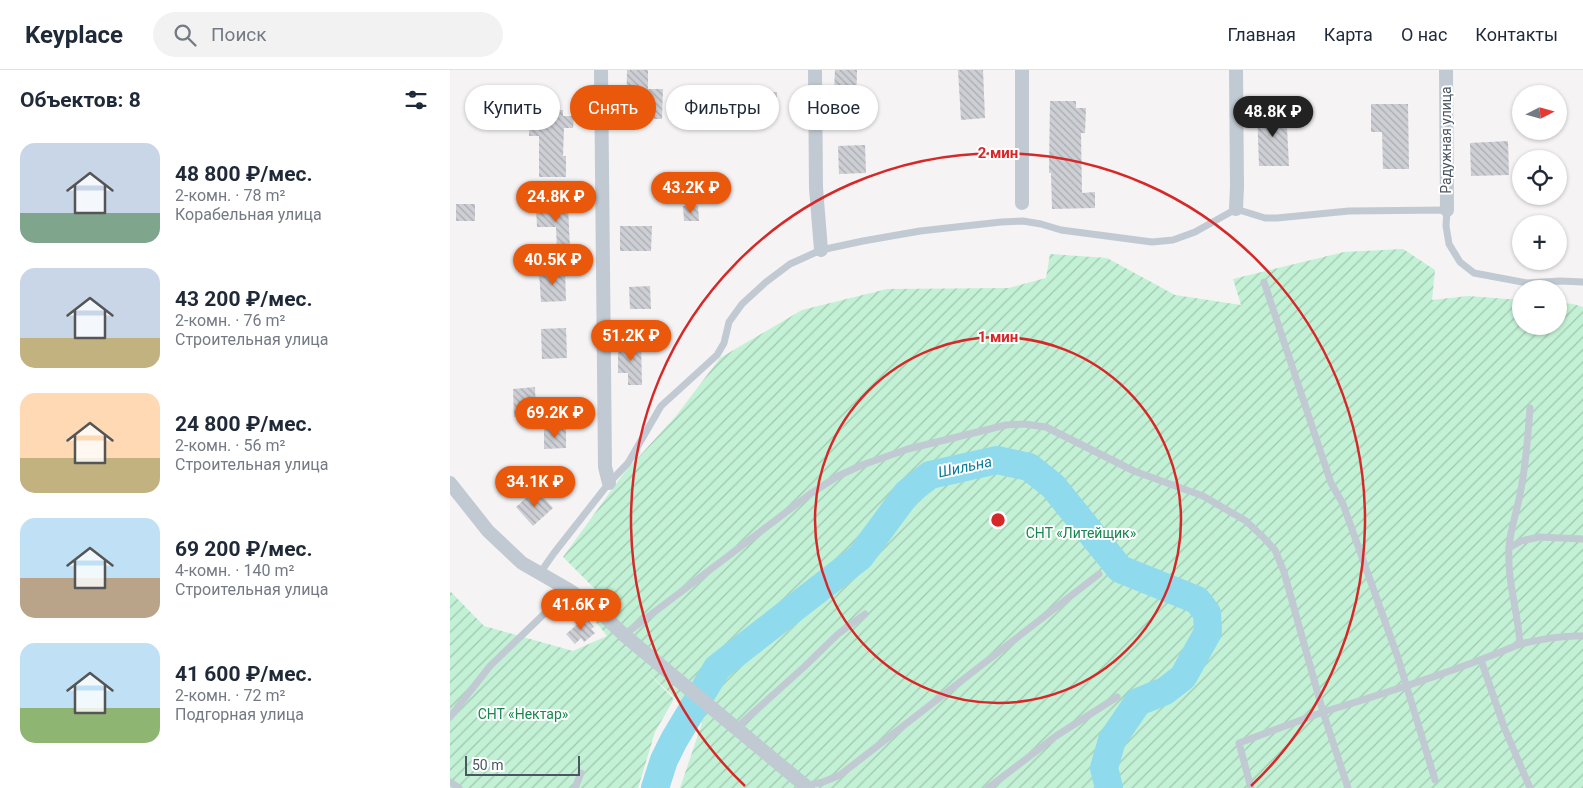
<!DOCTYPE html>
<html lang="ru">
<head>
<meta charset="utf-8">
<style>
  body { margin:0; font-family:Roboto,sans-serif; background:#f2f2f3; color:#1f2937; height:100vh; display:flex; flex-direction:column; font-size:19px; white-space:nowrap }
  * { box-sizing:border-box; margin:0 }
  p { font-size:16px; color:#747a83 }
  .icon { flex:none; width:28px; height:28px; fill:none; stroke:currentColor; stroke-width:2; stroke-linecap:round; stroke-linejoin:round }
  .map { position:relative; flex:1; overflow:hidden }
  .drawer { display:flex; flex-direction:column; background:#fff; width:450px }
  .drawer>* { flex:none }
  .top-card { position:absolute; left:15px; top:15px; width:475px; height:45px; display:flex; gap:10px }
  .needle { width:32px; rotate:84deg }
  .buttons { position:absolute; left:1062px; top:15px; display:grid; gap:10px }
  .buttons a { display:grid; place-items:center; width:55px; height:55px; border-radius:50%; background:#fff; box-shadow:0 1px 4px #0004; font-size:25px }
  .scale { position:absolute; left:15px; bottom:12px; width:115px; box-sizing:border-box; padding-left:5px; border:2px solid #4a5661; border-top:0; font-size:14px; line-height:18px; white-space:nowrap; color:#4a5661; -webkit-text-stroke:4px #fff; paint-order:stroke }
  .price { position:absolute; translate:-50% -42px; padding:0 11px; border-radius:18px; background:#ea580c; color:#fff; font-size:16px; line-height:32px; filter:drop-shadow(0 1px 2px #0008) }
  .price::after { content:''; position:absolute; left:50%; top:30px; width:15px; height:11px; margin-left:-8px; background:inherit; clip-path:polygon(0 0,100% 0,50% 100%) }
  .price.selected { background:#222; color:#fff }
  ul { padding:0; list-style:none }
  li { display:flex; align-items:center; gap:15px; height:125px; padding:0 20px }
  li span { display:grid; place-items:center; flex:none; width:140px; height:100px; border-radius:15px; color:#555 }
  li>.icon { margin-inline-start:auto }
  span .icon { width:60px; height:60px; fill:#fffc; stroke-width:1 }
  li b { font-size:21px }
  h2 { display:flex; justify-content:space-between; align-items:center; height:60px; padding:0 20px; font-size:21px }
  .pill { padding:0 18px; border-radius:22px; background:#fff; box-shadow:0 1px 4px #0004; font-size:18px; line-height:45px }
  .pill.selected { background:#ea580c; color:#fff }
  header { display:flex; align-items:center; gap:30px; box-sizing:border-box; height:70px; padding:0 25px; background:#fff; border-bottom:1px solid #e0e1e3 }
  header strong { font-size:24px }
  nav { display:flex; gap:28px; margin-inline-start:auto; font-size:18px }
  .search { width:350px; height:45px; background:#f2f2f3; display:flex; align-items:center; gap:12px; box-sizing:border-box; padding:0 18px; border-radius:28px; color:#747a83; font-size:19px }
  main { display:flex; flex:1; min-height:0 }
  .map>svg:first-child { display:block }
  .garden { fill:url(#garden-furrows) }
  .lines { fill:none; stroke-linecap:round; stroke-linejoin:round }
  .river { stroke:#90daee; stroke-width:28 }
  .building { fill:url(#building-back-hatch) }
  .lane { stroke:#c1cad2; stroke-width:7 }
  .street { stroke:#c1cad2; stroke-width:14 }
  .ring { fill:none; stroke:#d62828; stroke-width:2.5 }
  .labels { text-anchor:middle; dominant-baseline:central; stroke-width:4; stroke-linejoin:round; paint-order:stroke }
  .street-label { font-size:14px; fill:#4a5661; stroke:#fff }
  .park-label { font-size:14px; fill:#17864f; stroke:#fff }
  .water-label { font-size:15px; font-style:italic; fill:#0c7c9b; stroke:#fff }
  .centre { fill:#d62828; stroke:#fff; stroke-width:2.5 }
  .ring-label { font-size:15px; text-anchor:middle; font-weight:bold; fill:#d62828; stroke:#fff; stroke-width:4; stroke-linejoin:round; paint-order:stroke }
</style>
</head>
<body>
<header>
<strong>Keyplace</strong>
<div class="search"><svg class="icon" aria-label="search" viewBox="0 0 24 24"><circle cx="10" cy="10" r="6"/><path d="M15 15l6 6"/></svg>Поиск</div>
<nav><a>Главная</a><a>Карта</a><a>О нас</a><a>Контакты</a></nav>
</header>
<main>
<section class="drawer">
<h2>Объектов: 8<svg class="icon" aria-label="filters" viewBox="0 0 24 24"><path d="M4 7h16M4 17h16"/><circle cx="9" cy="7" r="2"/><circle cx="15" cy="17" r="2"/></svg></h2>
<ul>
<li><span style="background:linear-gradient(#c9d6e8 70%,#7fa58c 0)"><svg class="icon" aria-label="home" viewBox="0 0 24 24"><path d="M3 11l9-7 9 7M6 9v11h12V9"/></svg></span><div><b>48 800 ₽/мес.</b><p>2-комн. · 78 m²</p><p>Корабельная улица</p></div></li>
<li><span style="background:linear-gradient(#c9d6e8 70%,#c2b280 0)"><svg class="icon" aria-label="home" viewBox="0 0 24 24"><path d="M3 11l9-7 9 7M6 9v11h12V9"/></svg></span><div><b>43 200 ₽/мес.</b><p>2-комн. · 76 m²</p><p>Строительная улица</p></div></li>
<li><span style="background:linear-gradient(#ffd9b3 65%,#c2b280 0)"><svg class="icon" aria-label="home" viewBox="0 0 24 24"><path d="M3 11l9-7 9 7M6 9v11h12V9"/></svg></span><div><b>24 800 ₽/мес.</b><p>2-комн. · 56 m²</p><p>Строительная улица</p></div></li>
<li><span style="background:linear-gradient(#bfe0f5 60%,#b9a48a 0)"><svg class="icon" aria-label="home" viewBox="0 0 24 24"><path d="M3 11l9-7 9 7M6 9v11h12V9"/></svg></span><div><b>69 200 ₽/мес.</b><p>4-комн. · 140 m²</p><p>Строительная улица</p></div></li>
<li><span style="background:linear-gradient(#bfe0f5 65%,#8fb573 0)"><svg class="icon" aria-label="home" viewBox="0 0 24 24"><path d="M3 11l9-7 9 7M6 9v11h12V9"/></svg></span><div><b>41 600 ₽/мес.</b><p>2-комн. · 72 m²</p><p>Подгорная улица</p></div></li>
</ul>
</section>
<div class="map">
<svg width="1133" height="718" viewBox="0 0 1133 718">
  <defs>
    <pattern id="garden-furrows" width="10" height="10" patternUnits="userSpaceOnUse" patternTransform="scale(1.25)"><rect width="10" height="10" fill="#c3f1d5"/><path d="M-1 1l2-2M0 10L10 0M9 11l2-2" fill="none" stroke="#a0c6b0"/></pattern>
    <pattern id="building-back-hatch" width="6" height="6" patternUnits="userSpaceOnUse" patternTransform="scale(1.25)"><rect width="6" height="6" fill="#cdcfd5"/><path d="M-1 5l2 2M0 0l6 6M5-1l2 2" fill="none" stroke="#a8abb0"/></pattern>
  </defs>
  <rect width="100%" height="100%" fill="#f5f3f3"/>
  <!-- garden -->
  <polygon class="garden" points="953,179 985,200 982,230 1018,226 1071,230 1071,256 1109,256 1109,233 1123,234 1133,237 1133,718 230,718 252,653 194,599 224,629 205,662 188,718 0,718 0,521 34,556 123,581 157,566 142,547 158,532 113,487 174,403 226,346 270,288 352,240 437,219 559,218 596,208 600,184 657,188 725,225 791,235 783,209 894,182"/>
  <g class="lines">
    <!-- river -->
    <polyline class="river" points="205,718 214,690 224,670 267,598 410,487 457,423 480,405 547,390 579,397 603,416 670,499 747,530 757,543 758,562 733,607 715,621 688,632 662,670 654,698 659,718"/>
  </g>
  <!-- building -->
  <g class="building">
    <polygon points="177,0 198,0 198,19 213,19 212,49 176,49"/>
    <polygon points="385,0 407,0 406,40 383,40"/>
    <polygon points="508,0 533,0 535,48 511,50"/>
    <polygon points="298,22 327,22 326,50 303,50 303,42 298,42"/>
    <polygon points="600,31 626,31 626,38 636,38 635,63 631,63 632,123 645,122 645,138 602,139 601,103 599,103"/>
    <polygon points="921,34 958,34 959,99 933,99 932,62 921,62"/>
    <polygon points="80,39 113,40 113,46 124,46 123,58 114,58 113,86 116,86 116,107 89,107 89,66 79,66"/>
    <polygon points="807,39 836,39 839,96 809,96"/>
    <polygon points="1058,71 1059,105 1021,106 1020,73"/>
    <polygon points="415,75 416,103 389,104 388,76"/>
    <rect x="6" y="134" width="19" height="17"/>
    <polygon points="118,135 120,180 107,180 106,157 87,157 86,136"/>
    <polygon points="233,136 248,136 249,151 234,151"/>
    <polygon points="170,156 202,156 201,181 170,181"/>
    <polygon points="115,200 116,231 91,232 89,202"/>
    <polygon points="200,216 201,239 180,239 179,217"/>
    <polygon points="116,258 117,288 92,289 91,259"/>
    <polygon points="191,272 192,315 178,315 178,303 168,303 168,273"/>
    <polygon points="85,317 86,345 64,347 63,319"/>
    <polygon points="94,359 116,359 116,378 94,379"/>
    <polygon points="86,419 103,438 83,456 66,437"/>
    <polygon points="136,547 144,557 141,559 145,563 134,572 131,568 125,574 116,564"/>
  </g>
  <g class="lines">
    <!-- lane -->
    <g class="lane">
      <polyline points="814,212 881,413 893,434 948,588 985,710"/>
      <path d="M1059,478c1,-19 8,-36 11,-54 6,-28 8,-57 10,-86"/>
      <polyline points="90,503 104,483 159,413 178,393 211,336 267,285 274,273 279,252 292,234 316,212 340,194 371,180 413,171 470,161 551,152 573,151 591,154 611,160 702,172 723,170 745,162 786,139 815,148 827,148 899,141 997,140 996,156 999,174 1010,192 1024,203 1077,213 1110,211 1133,212"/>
      <path d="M174,565l186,-141 28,-18 24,-11 46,-16 98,-24 18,-1 22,3 88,44 69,25 43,25 17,16 12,13 9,22 39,140c67,-20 133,-41 197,-68 -2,-32 -13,-63 -11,-96l12,-7 18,-4 44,2"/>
      <path d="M1070,574c21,-5 41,-9 63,-8"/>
      <polyline points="1031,590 1054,657 1080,718"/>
      <polyline points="0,647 40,596 119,520"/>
      <polyline points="286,658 354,597 388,564 415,544"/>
      <polyline points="0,712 9,718"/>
      <polyline points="355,716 373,712 390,705 649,504"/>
      <polyline points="125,718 131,703"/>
      <polyline points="538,718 606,666 667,627"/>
      <polyline points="801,718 789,673 873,642 898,718"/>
    </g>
    <!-- street -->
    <g class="street">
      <polyline points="151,0 155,397 159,413"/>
      <polyline points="365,0 366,118 371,180"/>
      <polyline points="572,0 572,133"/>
      <polyline points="786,0 787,117 786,139"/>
      <polyline points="996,0 997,140"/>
      <polyline points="0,413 38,461 72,493 119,520 149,541 174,565 358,718"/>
    </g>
  </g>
  <!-- distance rings -->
  <g class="ring">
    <circle cx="548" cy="450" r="183"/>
    <path d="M295 716A367 367 0 1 1 801 716"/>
  </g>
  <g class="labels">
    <!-- street labels -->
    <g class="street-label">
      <text transform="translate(996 70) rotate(-90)">Радужная улица</text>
    </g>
    <!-- park labels -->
    <g class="park-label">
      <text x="631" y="463">СНТ «Литейщик»</text>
      <text x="73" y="644">СНТ «Нектар»</text>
    </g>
    <!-- water labels -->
    <g class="water-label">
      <text transform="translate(515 397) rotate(-12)">Шильна</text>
    </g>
  </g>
  <circle cx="548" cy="450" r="8" class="centre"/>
  <g class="ring-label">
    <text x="548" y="88">2 мин</text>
    <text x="548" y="272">1 мин</text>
  </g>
</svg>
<div class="buttons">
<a><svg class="needle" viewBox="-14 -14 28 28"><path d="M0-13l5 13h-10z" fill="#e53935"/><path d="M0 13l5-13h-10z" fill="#747a83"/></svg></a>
<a><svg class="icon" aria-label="locate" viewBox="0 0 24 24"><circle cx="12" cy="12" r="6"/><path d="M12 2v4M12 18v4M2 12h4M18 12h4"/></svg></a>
<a>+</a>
<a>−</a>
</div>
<div class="scale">50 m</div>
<b class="price selected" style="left:823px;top:68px">48.8K ₽</b>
<b class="price" style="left:241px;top:144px">43.2K ₽</b>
<b class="price" style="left:106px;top:153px">24.8K ₽</b>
<b class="price" style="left:103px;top:216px">40.5K ₽</b>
<b class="price" style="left:181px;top:292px">51.2K ₽</b>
<b class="price" style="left:105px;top:369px">69.2K ₽</b>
<b class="price" style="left:85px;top:438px">34.1K ₽</b>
<b class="price" style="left:131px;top:561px">41.6K ₽</b>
<div class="top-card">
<a class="pill">Купить</a>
<a class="pill selected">Снять</a>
<a class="pill">Фильтры</a>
<a class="pill">Новое</a>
</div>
</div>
</main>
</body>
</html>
